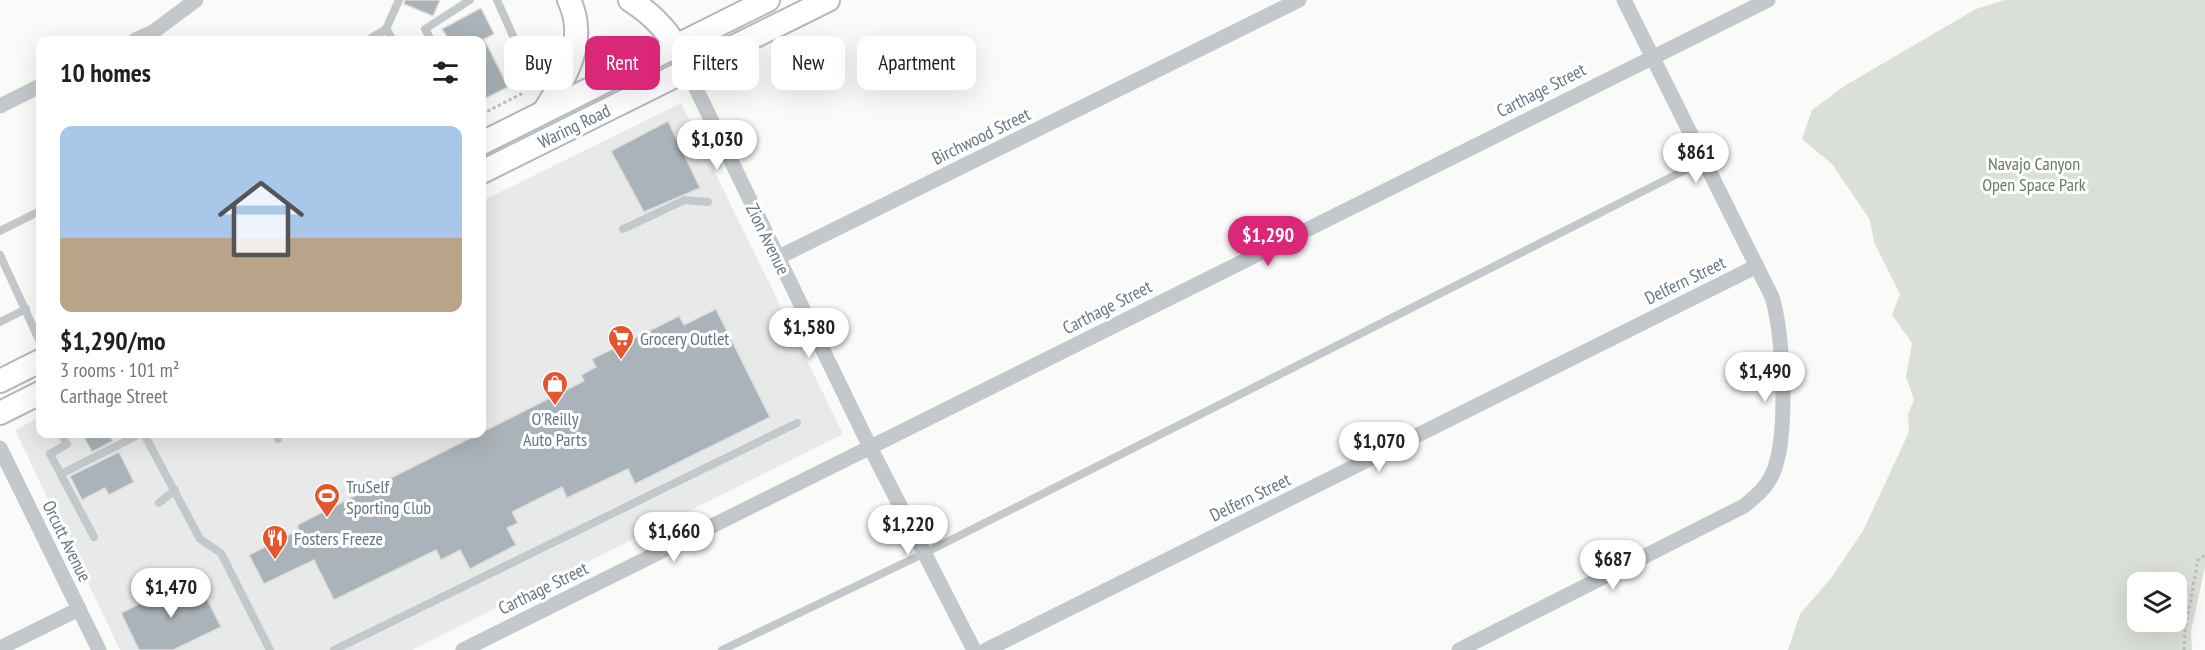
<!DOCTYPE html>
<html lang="en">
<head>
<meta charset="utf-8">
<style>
  body { margin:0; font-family:"PT Sans Narrow",sans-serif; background:#f6f6f6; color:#202124; height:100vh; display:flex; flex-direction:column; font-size:22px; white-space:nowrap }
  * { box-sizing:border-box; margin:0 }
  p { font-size:20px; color:#757577 }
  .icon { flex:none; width:33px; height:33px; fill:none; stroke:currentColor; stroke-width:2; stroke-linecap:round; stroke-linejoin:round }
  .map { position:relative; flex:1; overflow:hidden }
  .sheet { position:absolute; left:36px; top:36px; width:450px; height:402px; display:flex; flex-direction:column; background:#fff; border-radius:12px; box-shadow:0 6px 24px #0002 }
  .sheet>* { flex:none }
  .banner { position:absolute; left:504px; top:36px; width:570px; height:54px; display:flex; gap:12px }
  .buttons { position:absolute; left:2127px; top:572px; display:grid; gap:12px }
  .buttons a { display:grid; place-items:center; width:60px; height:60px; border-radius:12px; background:#fff; box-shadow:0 6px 24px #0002; font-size:30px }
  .price { position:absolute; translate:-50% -51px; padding:0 14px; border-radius:21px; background:#fff; color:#222; font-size:20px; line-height:39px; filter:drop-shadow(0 2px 3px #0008) }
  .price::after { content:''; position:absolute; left:50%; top:36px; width:18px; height:14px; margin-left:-9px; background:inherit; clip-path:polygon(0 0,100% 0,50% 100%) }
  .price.on { background:#db2777; color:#fff }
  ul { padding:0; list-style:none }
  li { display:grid; align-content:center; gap:12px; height:318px; padding:0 24px }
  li+li { border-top:2px solid #e0e0e0 }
  li span { display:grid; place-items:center; height:186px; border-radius:12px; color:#555 }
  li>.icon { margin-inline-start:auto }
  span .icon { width:108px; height:108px; fill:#fffc; stroke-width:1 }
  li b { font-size:26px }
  h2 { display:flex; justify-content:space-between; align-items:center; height:72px; padding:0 24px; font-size:26px }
  .pill { padding:0 21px; border-radius:12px; background:#fff; box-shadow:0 6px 24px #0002; font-size:21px; line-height:54px }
  .pill.on { background:#db2777; color:#fff }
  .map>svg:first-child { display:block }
  .built { fill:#e8e9e9 }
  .green { fill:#dadfd7; fill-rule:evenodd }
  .building { fill:#aab3b9; stroke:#dcdcda; stroke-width:1.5 }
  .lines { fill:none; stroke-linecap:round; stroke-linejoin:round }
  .secondary-casing { stroke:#b3babf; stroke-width:26 }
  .path { stroke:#bbbfc2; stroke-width:3; stroke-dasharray:3 3; stroke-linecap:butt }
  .lane { stroke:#c3c8cc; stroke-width:8 }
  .street { stroke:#c3c8cc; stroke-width:15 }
  .secondary { stroke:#fff; stroke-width:22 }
  .labels { text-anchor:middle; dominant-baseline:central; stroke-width:6; stroke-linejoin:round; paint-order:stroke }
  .street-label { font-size:18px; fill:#657683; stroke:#fff }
  .park-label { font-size:18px; fill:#687a64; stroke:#fff }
  .poi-label { font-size:18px; fill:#657683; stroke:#fff; text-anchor:start }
</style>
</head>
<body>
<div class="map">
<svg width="2205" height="650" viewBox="0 0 2205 650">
  <rect width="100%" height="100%" fill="#fafaf8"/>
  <!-- built -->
  <polygon class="built" points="681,103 843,434 412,650 120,650 15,430 40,417 40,434 482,434 482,201"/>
  <!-- green -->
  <path class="green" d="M2004,0h201v567l-14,64 1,19h-404l12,-36 31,-36 32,-47 46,-99 -1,-18 6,-14 -8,-23 6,-34 -20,-28 8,-21 -26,-52 -4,-22 -38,-56 -30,-25 10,-29 34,-25 130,-76zM2138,582h38v39h-38z"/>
  <!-- building -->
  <g class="building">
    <polygon points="405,0 440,0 433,16 404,4"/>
    <polygon points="481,8 494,34 484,39 508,87 482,100 482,40 449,40 442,29"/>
    <polygon points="668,121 700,188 644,212 611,151"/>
    <polygon points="716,309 770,417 635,484 628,469 567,498 562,487 512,512 518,523 507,528 516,545 470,569 460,550 441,560 436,550 334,600 314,560 264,584 249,555 299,530 297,525 584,381 581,375 596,367 592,359 679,316 684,325"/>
    <polygon points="82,434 109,434 113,441 92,452"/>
    <polygon points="119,452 134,482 109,495 105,488 82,500 70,476"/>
    <polygon points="187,580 191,589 200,585 221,627 173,650 139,650 121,613"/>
  </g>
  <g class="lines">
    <defs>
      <g id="secondary">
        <path d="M630,0c22,14 41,34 52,57"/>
        <path d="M545,110c21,-34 43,-70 24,-110"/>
        <polyline points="482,143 768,0"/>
        <polyline points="482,172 828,0"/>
        <polyline points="0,381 40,361"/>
        <polyline points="0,413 40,393"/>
      </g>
    </defs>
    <!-- secondary casing -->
    <use href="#secondary" class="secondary-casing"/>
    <!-- path -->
    <g class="path">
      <polyline points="482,114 523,93"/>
      <polyline points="2184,650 2185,631 2198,560 2205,555"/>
    </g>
    <!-- lane -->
    <g class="lane">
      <polyline points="497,0 530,74"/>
      <polyline points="386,29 393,40"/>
      <polyline points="368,40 386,29 399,0"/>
      <polyline points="431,40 425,29 470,0"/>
      <polyline points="623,229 685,200 708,202"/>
      <polyline points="0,231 40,211"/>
      <polyline points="0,255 40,342"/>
      <polyline points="0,322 26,309"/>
      <polyline points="61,434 67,444 50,454 94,537"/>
      <polyline points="144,434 200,539 221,553 270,650"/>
      <polyline points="276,434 278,439"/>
      <polyline points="61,474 140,434"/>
      <polyline points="159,503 175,490"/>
      <polyline points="334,650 797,423"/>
      <polyline points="722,650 925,553 1703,161"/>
    </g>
    <!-- street -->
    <g class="street">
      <polyline points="135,40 153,32 196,0"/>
      <polyline points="687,70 870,447 974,650"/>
      <polyline points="0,106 40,86"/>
      <polyline points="777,258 1299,0"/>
      <polyline points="0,448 99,650"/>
      <polyline points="0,648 79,609"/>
      <polyline points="463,650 1768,0"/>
      <polyline points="986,650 1757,266"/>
      <path d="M1459,650l285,-144c11,-9 22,-18 28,-31 17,-35 12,-140 0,-178l-148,-297"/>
    </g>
    <!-- secondary -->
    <use href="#secondary" class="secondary"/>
  </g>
  <!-- icons -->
  <defs>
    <symbol id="supermarket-pin" viewBox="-11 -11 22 30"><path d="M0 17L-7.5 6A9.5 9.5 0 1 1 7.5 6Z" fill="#e4572e" stroke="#fff"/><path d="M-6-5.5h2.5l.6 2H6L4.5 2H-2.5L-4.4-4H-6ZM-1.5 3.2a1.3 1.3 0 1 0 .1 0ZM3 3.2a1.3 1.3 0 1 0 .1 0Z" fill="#fff"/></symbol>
    <symbol id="shop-pin" viewBox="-11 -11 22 30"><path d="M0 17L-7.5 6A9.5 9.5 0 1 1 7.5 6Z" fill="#e4572e" stroke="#fff"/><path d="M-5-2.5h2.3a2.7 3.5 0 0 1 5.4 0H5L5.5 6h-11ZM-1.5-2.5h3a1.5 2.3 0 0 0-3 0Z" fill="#fff"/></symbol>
    <symbol id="stadium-pin" viewBox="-11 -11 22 30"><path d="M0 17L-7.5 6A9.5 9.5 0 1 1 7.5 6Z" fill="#e4572e" stroke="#fff"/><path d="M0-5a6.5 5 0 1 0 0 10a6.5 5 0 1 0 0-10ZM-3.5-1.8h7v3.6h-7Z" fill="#fff"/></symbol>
    <symbol id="restaurant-pin" viewBox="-11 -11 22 30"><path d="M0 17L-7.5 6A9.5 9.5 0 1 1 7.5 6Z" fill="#e4572e" stroke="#fff"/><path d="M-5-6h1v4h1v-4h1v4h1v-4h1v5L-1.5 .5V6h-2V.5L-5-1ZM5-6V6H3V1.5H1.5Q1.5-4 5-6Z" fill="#fff"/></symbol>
  </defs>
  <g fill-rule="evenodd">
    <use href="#supermarket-pin" x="606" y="323" width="30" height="40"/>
    <use href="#shop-pin" x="540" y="369" width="30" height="40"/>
    <use href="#stadium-pin" x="312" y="481" width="30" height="40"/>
    <use href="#restaurant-pin" x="260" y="523" width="30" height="40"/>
  </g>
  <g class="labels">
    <!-- street labels -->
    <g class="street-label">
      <text transform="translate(1541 90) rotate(-27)">Carthage Street</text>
      <text transform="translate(574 126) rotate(-26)">Waring Road</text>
      <text transform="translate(981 136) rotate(-26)">Birchwood Street</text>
      <text transform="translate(768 239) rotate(64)">Zion Avenue</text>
      <text transform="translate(1685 280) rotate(-26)">Delfern Street</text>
      <text transform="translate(1107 307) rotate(-27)">Carthage Street</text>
      <text transform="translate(1250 497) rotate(-26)">Delfern Street</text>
      <text transform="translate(67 541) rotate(64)">Orcutt Avenue</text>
      <text transform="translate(543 588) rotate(-26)">Carthage Street</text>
    </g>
    <!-- park labels -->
    <g class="park-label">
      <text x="2034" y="163">Navajo Canyon<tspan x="2034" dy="21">Open Space Park</tspan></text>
    </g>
    <!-- poi labels -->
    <g class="poi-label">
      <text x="640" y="338">Grocery Outlet</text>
      <text x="555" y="418" text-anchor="middle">O'Reilly<tspan x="555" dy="21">Auto Parts</tspan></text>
      <text x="346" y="486">TruSelf<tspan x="346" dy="21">Sporting Club</tspan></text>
      <text x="294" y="538">Fosters Freeze</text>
    </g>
  </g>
</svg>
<div class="buttons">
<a><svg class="icon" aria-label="layers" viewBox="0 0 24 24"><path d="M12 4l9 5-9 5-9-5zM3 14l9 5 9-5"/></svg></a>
</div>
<b class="price" style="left:717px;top:171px">$1,030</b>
<b class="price" style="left:1696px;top:184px">$861</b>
<b class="price on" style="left:1268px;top:267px">$1,290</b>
<b class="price" style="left:809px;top:359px">$1,580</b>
<b class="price" style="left:1765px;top:403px">$1,490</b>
<b class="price" style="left:1379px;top:473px">$1,070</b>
<b class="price" style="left:908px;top:556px">$1,220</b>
<b class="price" style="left:674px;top:563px">$1,660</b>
<b class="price" style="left:1613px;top:591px">$687</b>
<b class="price" style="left:171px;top:619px">$1,470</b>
<div class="banner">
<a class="pill">Buy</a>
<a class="pill on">Rent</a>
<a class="pill">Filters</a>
<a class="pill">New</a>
<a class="pill">Apartment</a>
</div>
<section class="sheet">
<h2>10 homes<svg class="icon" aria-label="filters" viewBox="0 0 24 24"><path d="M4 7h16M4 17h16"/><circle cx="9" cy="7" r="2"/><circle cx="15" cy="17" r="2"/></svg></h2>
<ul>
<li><span style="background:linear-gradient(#a9c7e8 60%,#b9a48a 0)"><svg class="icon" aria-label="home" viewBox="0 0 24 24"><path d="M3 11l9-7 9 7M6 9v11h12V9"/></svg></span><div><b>$1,290/mo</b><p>3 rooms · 101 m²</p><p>Carthage Street</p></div></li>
</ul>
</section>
</div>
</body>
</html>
